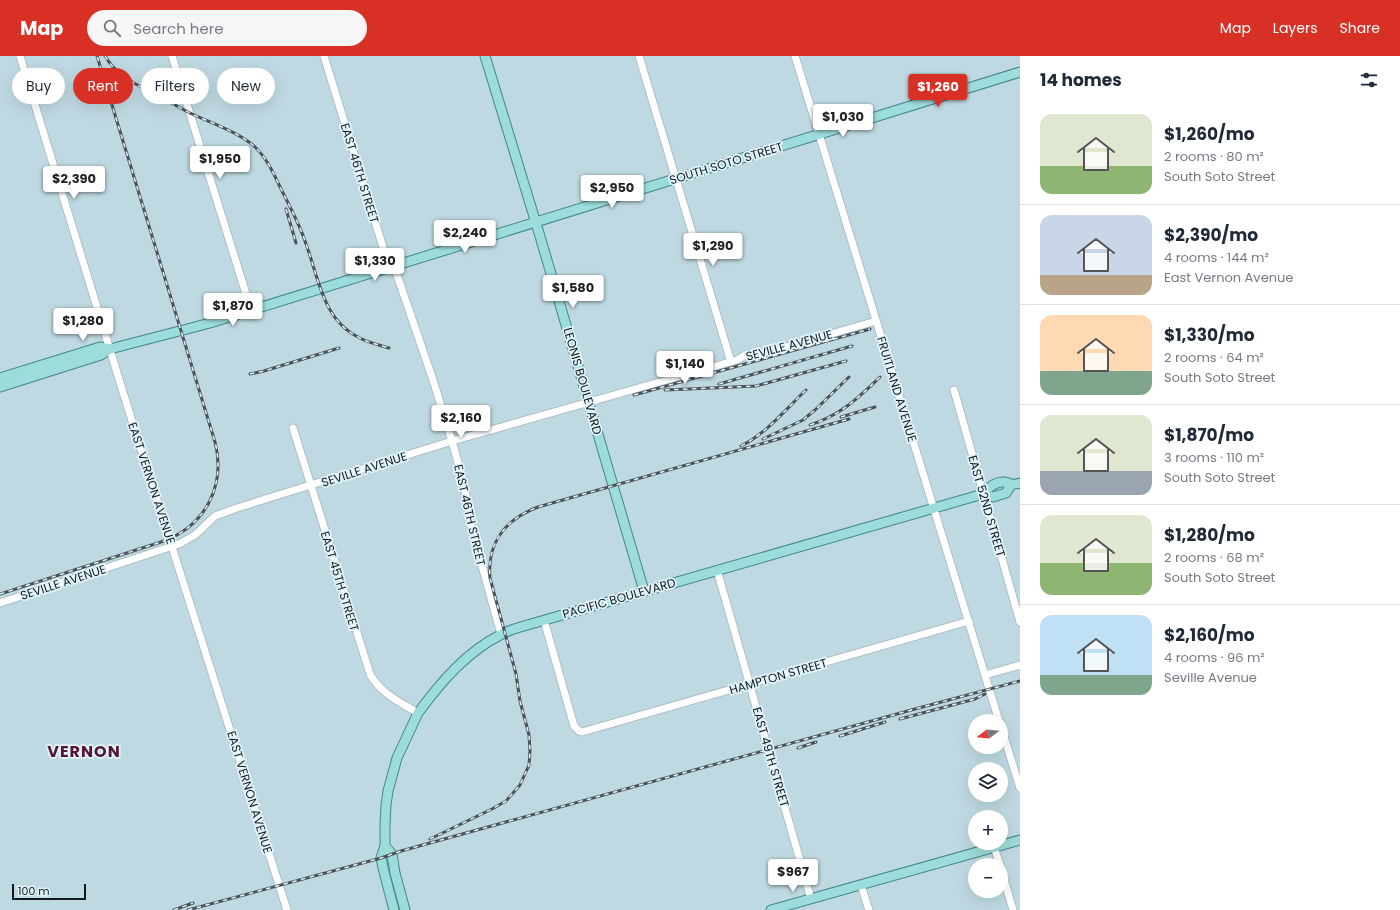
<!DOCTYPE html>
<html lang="en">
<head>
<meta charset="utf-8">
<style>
  body { margin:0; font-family:Poppins,sans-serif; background:#f6f6f7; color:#1f2937; height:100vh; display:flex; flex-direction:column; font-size:15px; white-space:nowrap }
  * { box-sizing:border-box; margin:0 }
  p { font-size:13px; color:#747a83 }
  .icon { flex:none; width:22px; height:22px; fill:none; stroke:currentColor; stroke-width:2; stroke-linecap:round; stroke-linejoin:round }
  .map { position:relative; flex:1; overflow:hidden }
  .details { display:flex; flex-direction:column; background:#fff; width:380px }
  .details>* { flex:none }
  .guide { position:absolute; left:12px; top:12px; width:380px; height:36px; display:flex; gap:8px }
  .needle { width:26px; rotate:254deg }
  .tools { position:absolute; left:968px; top:658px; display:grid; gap:8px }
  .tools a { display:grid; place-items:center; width:40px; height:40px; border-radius:50%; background:#fff; box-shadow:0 4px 16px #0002; font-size:20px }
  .scale { position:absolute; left:12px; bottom:10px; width:74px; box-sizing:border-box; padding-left:4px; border:2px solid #13191c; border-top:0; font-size:11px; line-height:14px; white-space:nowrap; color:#13191c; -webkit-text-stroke:3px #e1f4fa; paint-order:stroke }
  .price { position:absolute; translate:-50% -34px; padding:0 9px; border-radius:4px; background:#fff; color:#222; font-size:13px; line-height:26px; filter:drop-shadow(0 1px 2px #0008) }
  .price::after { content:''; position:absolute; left:50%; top:24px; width:12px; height:9px; margin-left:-6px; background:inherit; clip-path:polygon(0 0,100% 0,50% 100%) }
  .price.selected { background:#d93025; color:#fff }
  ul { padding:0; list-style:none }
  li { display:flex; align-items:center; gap:12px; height:100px; padding:0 20px }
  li+li { border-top:1px solid #e0e1e3 }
  li span { display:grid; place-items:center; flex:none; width:112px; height:80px; border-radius:12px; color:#555 }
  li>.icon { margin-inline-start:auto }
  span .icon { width:48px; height:48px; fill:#fffc; stroke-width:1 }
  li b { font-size:17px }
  h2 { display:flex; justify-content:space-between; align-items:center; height:48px; padding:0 20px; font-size:17px }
  .pill { padding:0 14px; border-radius:18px; background:#fff; box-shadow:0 4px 16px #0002; font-size:14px; line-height:36px }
  .pill.selected { background:#d93025; color:#fff }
  header { display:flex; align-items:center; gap:24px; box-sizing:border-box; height:56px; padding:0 20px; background:#d93025; color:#fff }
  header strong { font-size:19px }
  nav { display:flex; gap:22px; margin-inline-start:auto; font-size:14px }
  .search { width:280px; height:36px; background:#f6f6f7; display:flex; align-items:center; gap:10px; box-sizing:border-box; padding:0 14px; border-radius:22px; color:#747a83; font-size:15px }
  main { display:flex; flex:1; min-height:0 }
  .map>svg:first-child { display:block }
  .built { fill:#bfd9e2; fill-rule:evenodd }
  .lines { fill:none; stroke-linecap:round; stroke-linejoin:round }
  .minor-casing { stroke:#adbec4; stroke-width:9 }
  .major-casing { stroke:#418888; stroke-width:11 }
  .minor { stroke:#fff; stroke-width:7 }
  .major { stroke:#9cdcda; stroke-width:9 }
  .rail-casing { stroke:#4a5358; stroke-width:3 }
  .rail { stroke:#e1f4fa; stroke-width:1.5; stroke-dasharray:4.5; stroke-linecap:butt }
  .labels { text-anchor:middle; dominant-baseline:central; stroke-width:3.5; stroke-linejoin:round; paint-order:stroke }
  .street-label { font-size:12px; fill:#13191c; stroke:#e1f4fa }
  .district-label { font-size:16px; font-weight:bold; letter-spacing:1px; fill:#561532; stroke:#e1f4fa }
</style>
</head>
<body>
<header>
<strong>Map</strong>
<div class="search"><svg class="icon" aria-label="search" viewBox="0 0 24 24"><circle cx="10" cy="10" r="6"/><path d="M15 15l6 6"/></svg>Search here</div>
<nav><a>Map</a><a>Layers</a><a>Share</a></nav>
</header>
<main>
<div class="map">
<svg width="1020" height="854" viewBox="0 0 1020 854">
  <rect width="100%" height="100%" fill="#d4e6ed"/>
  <!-- built -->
  <path class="built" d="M0,0h1020v854h-1020zM975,665h26v26h-26zM975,713h26v26h-26zM975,761h26v26h-26zM975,809h26v26h-26z"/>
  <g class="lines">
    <defs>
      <g id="minor">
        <polyline points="20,0 122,333 287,854"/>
        <polyline points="172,0 251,254"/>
        <polyline points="324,0 386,201 397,219 433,324 452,385 464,428 471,470 501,578"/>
        <polyline points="639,0 731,306"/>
        <polyline points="795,0 999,665"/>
        <polyline points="954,334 1020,566"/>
        <path d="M293,372l77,246c10,19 30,28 48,39"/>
        <polyline points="717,514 811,843"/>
        <polyline points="0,547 179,488 195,479 215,460 237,452 452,385 737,304 747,298 752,299 759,299 876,265"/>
        <polyline points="544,564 574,670 579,675 582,676 969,565"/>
        <polyline points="985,619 1020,609"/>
        <polyline points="1001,671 1020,732"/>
        <polyline points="994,791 1000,809"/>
        <polyline points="1001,813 1013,854"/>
        <polyline points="861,829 869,854"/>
      </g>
      <g id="major">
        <polyline points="485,0 539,177 644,535"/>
        <polyline points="0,322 100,291 110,293"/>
        <polyline points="0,331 101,299 110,293 210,267 1020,16"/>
        <polyline points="983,438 993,441 1006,437 1011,429"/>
        <polyline points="385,790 392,798 395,817 405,854"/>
        <path d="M394,854l-10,-38 -3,-14 4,-12v-21l1,-20 2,-14 9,-33 21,-45c23,-31 48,-61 84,-79 9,-5 19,-7 29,-10l452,-130c5,-6 12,-13 21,-12 9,1 5,4 16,1"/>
        <polyline points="771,854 1020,784"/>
      </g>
    </defs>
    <!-- minor casing -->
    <use href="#minor" class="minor-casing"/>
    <!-- major casing -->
    <use href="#major" class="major-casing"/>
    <!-- minor -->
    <use href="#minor" class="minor"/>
    <!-- major -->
    <use href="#major" class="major"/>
    <defs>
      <g id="rail">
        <path d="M105,0c12,20 30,28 50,38 12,6 23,13 35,19 21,10 46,18 64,33 13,12 20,28 27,43 9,18 19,36 25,55 13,35 17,77 54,94 9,5 19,7 29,10"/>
        <polyline points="286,153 296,187"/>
        <polyline points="250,318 264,315 339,292"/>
        <polyline points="719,328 852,290"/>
        <polyline points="665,334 756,330 846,305"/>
        <polyline points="634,339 870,273"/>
        <polyline points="841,361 875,351"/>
        <path d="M810,369c31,-10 48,-27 70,-48"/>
        <polyline points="763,383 803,364 815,354 849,321"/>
        <path d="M741,390c26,-13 45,-37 65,-56"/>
        <path d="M0,538l164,-53c42,-16 62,-56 51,-99l-118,-386"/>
        <polyline points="900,663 975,643 985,638"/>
        <polyline points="840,680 885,666"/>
        <polyline points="798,692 816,686"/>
        <path d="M430,783l62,-30 14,-8 14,-16 9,-20 1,-14 -1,-16 -9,-34 -4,-27 -26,-96c-3,-36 16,-59 48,-71l311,-88"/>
        <polyline points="174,854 193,847"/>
        <polyline points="188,854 381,802 401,795 915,653 1020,625"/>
      </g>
    </defs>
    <!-- rail casing -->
    <use href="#rail" class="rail-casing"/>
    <!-- rail -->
    <use href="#rail" class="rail"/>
  </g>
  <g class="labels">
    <!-- street labels -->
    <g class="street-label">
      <text transform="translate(726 107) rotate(-17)">SOUTH SOTO STREET</text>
      <text transform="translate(360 117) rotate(73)">EAST 46TH STREET</text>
      <text transform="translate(789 289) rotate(-15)">SEVILLE AVENUE</text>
      <text transform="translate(583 325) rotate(74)">LEONIS BOULEVARD</text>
      <text transform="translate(897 333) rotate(73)">FRUITLAND AVENUE</text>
      <text transform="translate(364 413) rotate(-18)">SEVILLE AVENUE</text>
      <text transform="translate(152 427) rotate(72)">EAST VERNON AVENUE</text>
      <text transform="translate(987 450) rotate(74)">EAST 52ND STREET</text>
      <text transform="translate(470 459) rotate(77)">EAST 46TH STREET</text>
      <text transform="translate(340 525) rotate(73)">EAST 45TH STREET</text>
      <text transform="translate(63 526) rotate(-18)">SEVILLE AVENUE</text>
      <text transform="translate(619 542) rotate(-16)">PACIFIC BOULEVARD</text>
      <text transform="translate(778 620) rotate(-16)">HAMPTON STREET</text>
      <text transform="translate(771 701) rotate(74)">EAST 49TH STREET</text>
      <text transform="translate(250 736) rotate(73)">EAST VERNON AVENUE</text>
    </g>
    <!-- district labels -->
    <g class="district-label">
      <text x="84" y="695">VERNON</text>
    </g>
  </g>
</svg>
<div class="tools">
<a><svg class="needle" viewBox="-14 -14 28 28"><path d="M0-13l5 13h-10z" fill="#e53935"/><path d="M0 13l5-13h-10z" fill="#747a83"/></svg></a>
<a><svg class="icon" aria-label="layers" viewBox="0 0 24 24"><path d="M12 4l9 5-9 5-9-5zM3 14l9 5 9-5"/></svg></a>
<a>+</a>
<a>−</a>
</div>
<div class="scale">100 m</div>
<b class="price selected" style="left:938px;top:52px">$1,260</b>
<b class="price" style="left:843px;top:82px">$1,030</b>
<b class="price" style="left:220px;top:124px">$1,950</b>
<b class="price" style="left:74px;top:144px">$2,390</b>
<b class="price" style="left:612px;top:153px">$2,950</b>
<b class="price" style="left:465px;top:198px">$2,240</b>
<b class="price" style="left:713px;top:211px">$1,290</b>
<b class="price" style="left:375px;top:226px">$1,330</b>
<b class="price" style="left:573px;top:253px">$1,580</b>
<b class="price" style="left:233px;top:271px">$1,870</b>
<b class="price" style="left:83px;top:286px">$1,280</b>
<b class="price" style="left:685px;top:329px">$1,140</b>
<b class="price" style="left:461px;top:383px">$2,160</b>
<b class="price" style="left:793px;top:837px">$967</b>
<div class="guide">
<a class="pill">Buy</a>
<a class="pill selected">Rent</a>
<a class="pill">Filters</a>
<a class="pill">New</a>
</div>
</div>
<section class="details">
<h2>14 homes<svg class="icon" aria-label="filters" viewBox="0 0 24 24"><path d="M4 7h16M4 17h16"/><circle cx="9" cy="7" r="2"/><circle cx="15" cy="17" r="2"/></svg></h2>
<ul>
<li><span style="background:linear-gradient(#dfe7d0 65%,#8fb573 0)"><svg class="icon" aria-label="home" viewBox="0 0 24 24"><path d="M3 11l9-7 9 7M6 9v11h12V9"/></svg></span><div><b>$1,260/mo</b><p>2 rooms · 80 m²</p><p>South Soto Street</p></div></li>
<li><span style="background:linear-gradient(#c9d6e8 75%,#b9a48a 0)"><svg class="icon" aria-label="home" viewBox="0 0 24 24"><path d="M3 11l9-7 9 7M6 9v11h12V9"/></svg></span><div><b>$2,390/mo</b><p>4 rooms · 144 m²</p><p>East Vernon Avenue</p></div></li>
<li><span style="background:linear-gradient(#ffd9b3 70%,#7fa58c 0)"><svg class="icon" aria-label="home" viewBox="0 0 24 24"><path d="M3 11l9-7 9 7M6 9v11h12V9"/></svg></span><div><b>$1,330/mo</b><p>2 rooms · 64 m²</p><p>South Soto Street</p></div></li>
<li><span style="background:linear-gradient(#dfe7d0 70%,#9aa5b1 0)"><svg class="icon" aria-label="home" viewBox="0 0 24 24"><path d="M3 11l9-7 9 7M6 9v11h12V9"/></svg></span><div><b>$1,870/mo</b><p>3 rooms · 110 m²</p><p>South Soto Street</p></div></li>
<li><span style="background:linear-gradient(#dfe7d0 60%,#8fb573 0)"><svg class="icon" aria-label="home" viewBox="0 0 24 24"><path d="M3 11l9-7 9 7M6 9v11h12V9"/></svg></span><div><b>$1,280/mo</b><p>2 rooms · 68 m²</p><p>South Soto Street</p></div></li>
<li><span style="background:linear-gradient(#bfe0f5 75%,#7fa58c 0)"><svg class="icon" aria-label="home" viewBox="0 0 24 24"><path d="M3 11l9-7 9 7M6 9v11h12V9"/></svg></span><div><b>$2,160/mo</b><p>4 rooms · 96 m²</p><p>Seville Avenue</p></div></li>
</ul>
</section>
</main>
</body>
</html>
